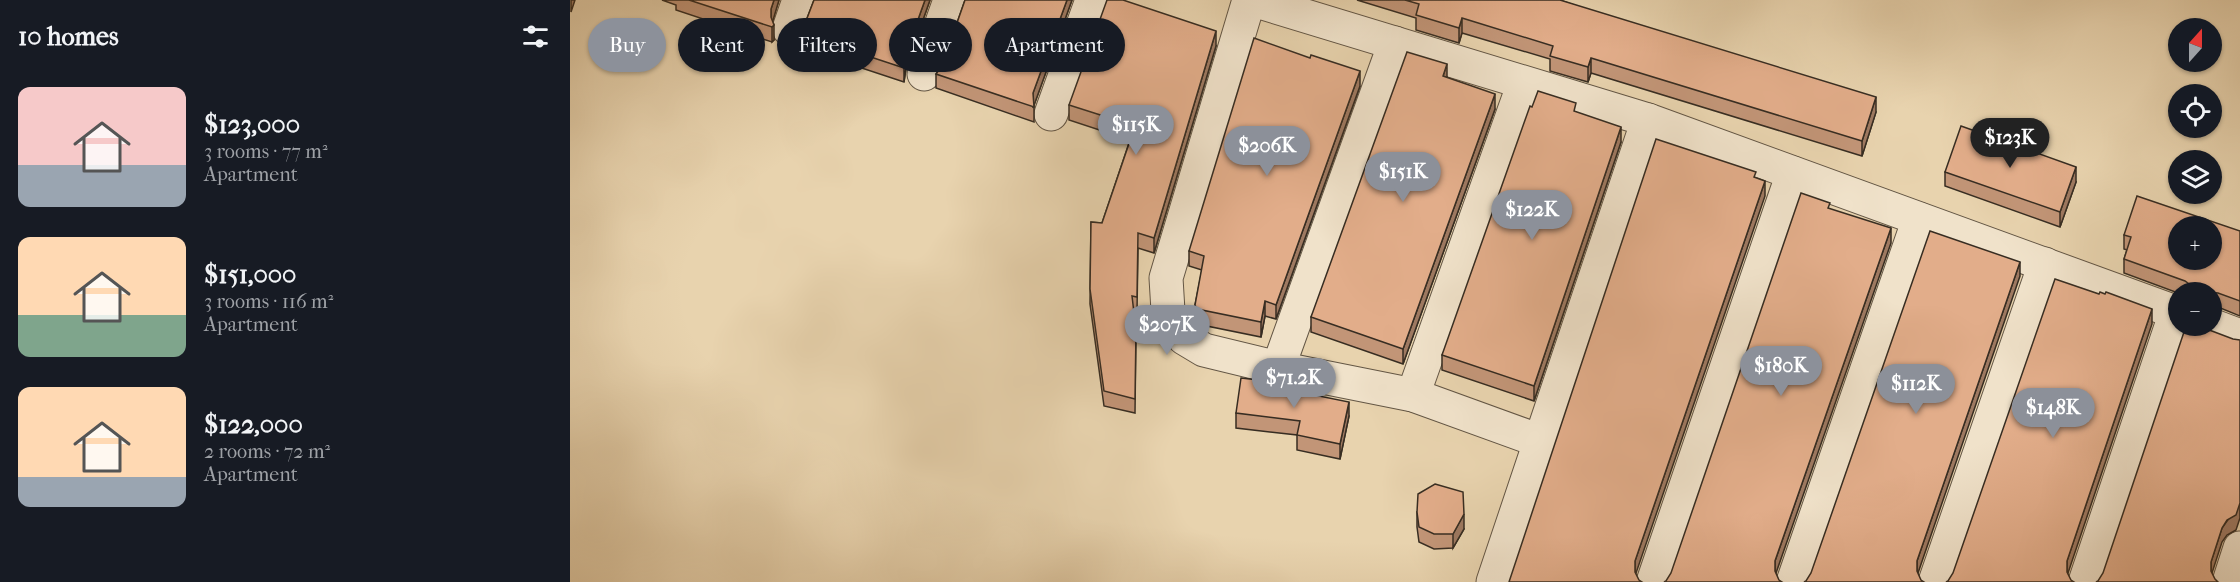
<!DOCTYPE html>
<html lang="en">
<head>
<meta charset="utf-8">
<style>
  body { margin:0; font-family:"IM FELL French Canon",serif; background:#242831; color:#f1f3f6; height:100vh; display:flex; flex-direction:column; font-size:22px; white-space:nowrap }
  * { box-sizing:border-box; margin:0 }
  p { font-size:20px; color:#9ea1a6 }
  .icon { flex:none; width:33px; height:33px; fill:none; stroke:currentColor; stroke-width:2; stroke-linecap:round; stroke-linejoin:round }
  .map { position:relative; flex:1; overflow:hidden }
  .sheet { display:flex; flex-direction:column; background:#171b24; width:570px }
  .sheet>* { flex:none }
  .hud { position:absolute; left:18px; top:18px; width:570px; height:54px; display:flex; gap:12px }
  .needle { width:39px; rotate:21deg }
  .controls { position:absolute; left:1598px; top:18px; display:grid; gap:12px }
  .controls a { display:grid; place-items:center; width:54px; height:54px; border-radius:50%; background:#171b24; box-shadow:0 2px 4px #0004; font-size:30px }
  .price { position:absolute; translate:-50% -51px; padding:0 14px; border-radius:21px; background:#8c9099; color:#fff; font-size:20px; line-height:39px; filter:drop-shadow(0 2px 3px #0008) }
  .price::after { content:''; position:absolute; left:50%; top:36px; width:18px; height:14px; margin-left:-9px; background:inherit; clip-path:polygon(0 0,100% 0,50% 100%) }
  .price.selected { background:#222; color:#fff }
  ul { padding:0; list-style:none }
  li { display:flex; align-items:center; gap:18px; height:150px; padding:0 18px }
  li span { display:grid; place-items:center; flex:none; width:168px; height:120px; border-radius:12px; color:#555 }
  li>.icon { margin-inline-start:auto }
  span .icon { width:72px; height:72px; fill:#fffc; stroke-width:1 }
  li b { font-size:26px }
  h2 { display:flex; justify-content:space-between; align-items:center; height:72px; padding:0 18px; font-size:26px }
  .tag { padding:0 21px; border-radius:27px; background:#171b24; box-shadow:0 2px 4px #0004; font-size:21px; line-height:54px }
  .tag.selected { background:#8c9099; color:#fff }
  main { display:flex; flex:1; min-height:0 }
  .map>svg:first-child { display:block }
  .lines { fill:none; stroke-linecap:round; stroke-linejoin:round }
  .minor-casing { stroke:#635645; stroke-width:35 }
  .minor { stroke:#f0e2ca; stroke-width:33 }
  .wall { fill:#c29577; stroke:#372d22; stroke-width:1.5 }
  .shaded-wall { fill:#9e7961; stroke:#372d22; stroke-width:1.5 }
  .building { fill:#e2ad8a; stroke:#372d22; stroke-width:1.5; fill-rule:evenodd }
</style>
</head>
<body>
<main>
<section class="sheet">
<h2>10 homes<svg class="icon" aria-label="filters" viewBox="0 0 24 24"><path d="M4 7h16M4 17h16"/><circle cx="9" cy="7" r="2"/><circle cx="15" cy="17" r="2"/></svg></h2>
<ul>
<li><span style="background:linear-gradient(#f6c9c9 65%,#9aa5b1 0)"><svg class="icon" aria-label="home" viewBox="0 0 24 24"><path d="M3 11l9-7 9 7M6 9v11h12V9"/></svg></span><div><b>$123,000</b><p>3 rooms · 77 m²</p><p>Apartment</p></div></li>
<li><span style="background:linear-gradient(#ffd9b3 65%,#7fa58c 0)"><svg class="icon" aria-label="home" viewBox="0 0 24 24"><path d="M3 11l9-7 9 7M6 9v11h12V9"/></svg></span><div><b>$151,000</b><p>3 rooms · 116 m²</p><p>Apartment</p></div></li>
<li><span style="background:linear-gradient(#ffd9b3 75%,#9aa5b1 0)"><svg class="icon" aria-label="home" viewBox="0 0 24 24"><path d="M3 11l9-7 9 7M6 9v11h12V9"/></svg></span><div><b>$122,000</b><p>2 rooms · 72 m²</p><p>Apartment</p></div></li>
</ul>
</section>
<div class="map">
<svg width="1670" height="582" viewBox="0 0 1670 582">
  <rect width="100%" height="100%" fill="#e8d3ae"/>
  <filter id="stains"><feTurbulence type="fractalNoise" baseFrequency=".00333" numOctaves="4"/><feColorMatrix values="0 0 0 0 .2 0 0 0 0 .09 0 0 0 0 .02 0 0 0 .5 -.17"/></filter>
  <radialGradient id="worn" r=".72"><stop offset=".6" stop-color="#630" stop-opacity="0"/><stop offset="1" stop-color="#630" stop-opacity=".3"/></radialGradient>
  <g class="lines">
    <defs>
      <g id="minor">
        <polyline points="679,0 596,278 598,311 614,338 634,350 708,368 843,395 970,441"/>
        <polyline points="683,0 1078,120 1608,313"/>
        <polyline points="219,29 229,0"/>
        <polyline points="354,74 380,0"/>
        <polyline points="481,114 522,0"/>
        <polyline points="1641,325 1670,336"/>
        <polyline points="708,368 825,43"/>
        <polyline points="843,395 954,83"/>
        <polyline points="923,582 1078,120"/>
        <polyline points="1083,582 1223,173"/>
        <polyline points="1223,582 1349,219"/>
        <polyline points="1365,582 1475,264"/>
        <polyline points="1515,582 1606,312"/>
        <polyline points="1659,582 1670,548"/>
      </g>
    </defs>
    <!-- minor casing -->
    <use href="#minor" class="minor-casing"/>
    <!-- minor -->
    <use href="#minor" class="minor"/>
  </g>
  <!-- wall -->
  <g class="wall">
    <polygon points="92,0 209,0 202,21 204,40 202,42 106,10 106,5"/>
    <polygon points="244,0 360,0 336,68 334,82 225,46 225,32 232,28 236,21"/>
    <polygon points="395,0 502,0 464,105 464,122 366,88 366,74 372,66"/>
    <polygon points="787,0 990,0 1306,112 1292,156 1021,73 1018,82 980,71 980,59 892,33 889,43 846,30 846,18"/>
    <polygon points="646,46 584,253 568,248 567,312 564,311 566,330 565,413 534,406 520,304 521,222 532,223 560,140 499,120 499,105"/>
    <polygon points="877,77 925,109 833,364 741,332 741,317"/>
    <polygon points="790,86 706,319 695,316 691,337 627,324 625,320 625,305 632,270 619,266 619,251"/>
    <polygon points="1006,112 1051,142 964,401 872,370 872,355"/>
    <polygon points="1375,172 1506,182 1490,227 1375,186"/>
    <polygon points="1670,231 1670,316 1648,307 1641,307 1641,292 1608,293 1554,273 1554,259 1557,250 1554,249 1554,235"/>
    <polygon points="715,389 779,416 770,459 727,450 727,435 666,428 666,413"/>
    <polygon points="847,512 894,529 883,548 864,549 849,542 847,527"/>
  </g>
  <!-- shaded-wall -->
  <g class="shaded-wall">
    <polygon points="1,0 5,0 1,12"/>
    <polygon points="204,0 209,0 201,27 201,9"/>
    <polygon points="355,0 360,0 336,68 334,82 334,68 336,53"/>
    <polygon points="497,0 502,0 463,108 463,93"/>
    <polygon points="892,18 892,33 889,43 889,28"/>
    <polygon points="204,25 204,40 202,42 202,27"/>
    <polygon points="646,31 646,46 584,253 584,238"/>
    <polygon points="1021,58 1021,73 1018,82 1018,67"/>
    <polygon points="877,64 877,78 873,76"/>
    <polygon points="790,71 790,86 706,319 706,305"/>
    <polygon points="925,94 925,109 833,364 833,349"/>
    <polygon points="1306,97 1306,112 1292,156 1292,141"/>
    <polygon points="1051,127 1051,142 964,401 964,386"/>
    <polygon points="1506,167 1506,182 1490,227 1490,212"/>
    <polygon points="1195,181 1195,196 1065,576 1065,582 1065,561"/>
    <polygon points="1321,228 1321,243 1205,576 1205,582 1205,561"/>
    <polygon points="1450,262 1450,276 1347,576 1347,582 1347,561"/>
    <polygon points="695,301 695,316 691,337 691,322"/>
    <polygon points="1582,309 1582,324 1497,576 1497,561"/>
    <polygon points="779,402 779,416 770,459 770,444"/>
    <polygon points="1670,503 1670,518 1666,530 1657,535 1652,542 1641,576 1641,582 1641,562 1652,528"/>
    <polygon points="894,514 894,529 883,548 883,534"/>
  </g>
  <!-- building -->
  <g class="building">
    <polygon points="119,0 204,0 201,9 201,17 204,25 202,27"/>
    <polygon points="244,0 355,0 336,53 334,68 225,32 232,28 236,21"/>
    <polygon points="395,0 497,0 463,93 464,107 366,74 372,66"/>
    <polygon points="537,0 553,0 646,31 584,238 568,233 567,297 562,296 566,330 565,399 534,391 520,289 521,222 532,223 565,126 499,105"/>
    <polygon points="835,0 990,0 1306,97 1292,141 1021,58 1018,67 980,56 983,46 892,18 889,28 846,15 849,4"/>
    <polygon points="684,38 740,58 741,55 790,71 706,305 695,301 691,322 627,309 625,305 634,256 619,251"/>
    <polygon points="837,52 877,64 873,76 925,94 833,349 741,317"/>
    <polygon points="968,91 1006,103 1004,111 1051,127 964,386 872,355 960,106 962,107"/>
    <polygon points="1391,126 1506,167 1490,212 1375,172"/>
    <polygon points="1086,139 1186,172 1184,177 1195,181 1065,561 1065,572 1069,580 1072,582 939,582"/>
    <polygon points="1231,193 1260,203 1258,208 1321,228 1205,561 1205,571 1209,580 1212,582 1094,582 1096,581 1101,573"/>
    <path d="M1567,196l103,35v70l-22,-8 -9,-1h-15l-1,-5 -8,-6 -61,-22 7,-22 -7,-2zM1608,226h33v34h-33z"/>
    <polygon points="1360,231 1450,262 1347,561 1347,571 1351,580 1354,582 1234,582 1236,581 1241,573"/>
    <polygon points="1485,279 1529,294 1530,292 1535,294 1536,292 1582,309 1497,561 1497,572 1501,580 1504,582 1376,582 1378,581 1383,573"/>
    <polygon points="1616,326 1631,326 1634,328 1663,339 1670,340 1670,503 1666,515 1657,520 1652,528 1641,562 1641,571 1645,579 1648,582 1526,582 1528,581 1533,573"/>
    <polygon points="671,378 715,383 714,389 779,402 770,444 727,435 730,421 666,413"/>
    <polygon points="865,484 893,492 894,514 883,534 864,534 849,527 847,512 848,494"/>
  </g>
  <rect width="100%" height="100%" filter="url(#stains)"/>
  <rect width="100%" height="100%" fill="url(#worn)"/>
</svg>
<div class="controls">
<a><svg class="needle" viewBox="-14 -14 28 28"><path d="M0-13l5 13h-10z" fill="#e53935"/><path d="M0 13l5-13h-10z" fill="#9ea1a6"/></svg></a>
<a><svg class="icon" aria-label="locate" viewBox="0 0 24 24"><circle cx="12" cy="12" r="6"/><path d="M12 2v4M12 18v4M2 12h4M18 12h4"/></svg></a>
<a><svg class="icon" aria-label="layers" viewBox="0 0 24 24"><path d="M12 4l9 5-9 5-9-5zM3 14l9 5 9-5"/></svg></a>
<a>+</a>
<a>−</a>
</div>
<b class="price" style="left:566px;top:156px">$115K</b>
<b class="price selected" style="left:1440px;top:169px">$123K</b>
<b class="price" style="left:697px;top:177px">$206K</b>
<b class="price" style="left:833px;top:203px">$151K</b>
<b class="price" style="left:962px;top:241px">$122K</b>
<b class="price" style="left:597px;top:356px">$207K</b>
<b class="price" style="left:1211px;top:397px">$180K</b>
<b class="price" style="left:724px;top:409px">$71.2K</b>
<b class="price" style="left:1346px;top:415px">$112K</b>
<b class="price" style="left:1483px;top:439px">$148K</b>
<div class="hud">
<a class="tag selected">Buy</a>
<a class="tag">Rent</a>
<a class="tag">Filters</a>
<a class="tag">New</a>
<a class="tag">Apartment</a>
</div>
</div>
</main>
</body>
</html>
